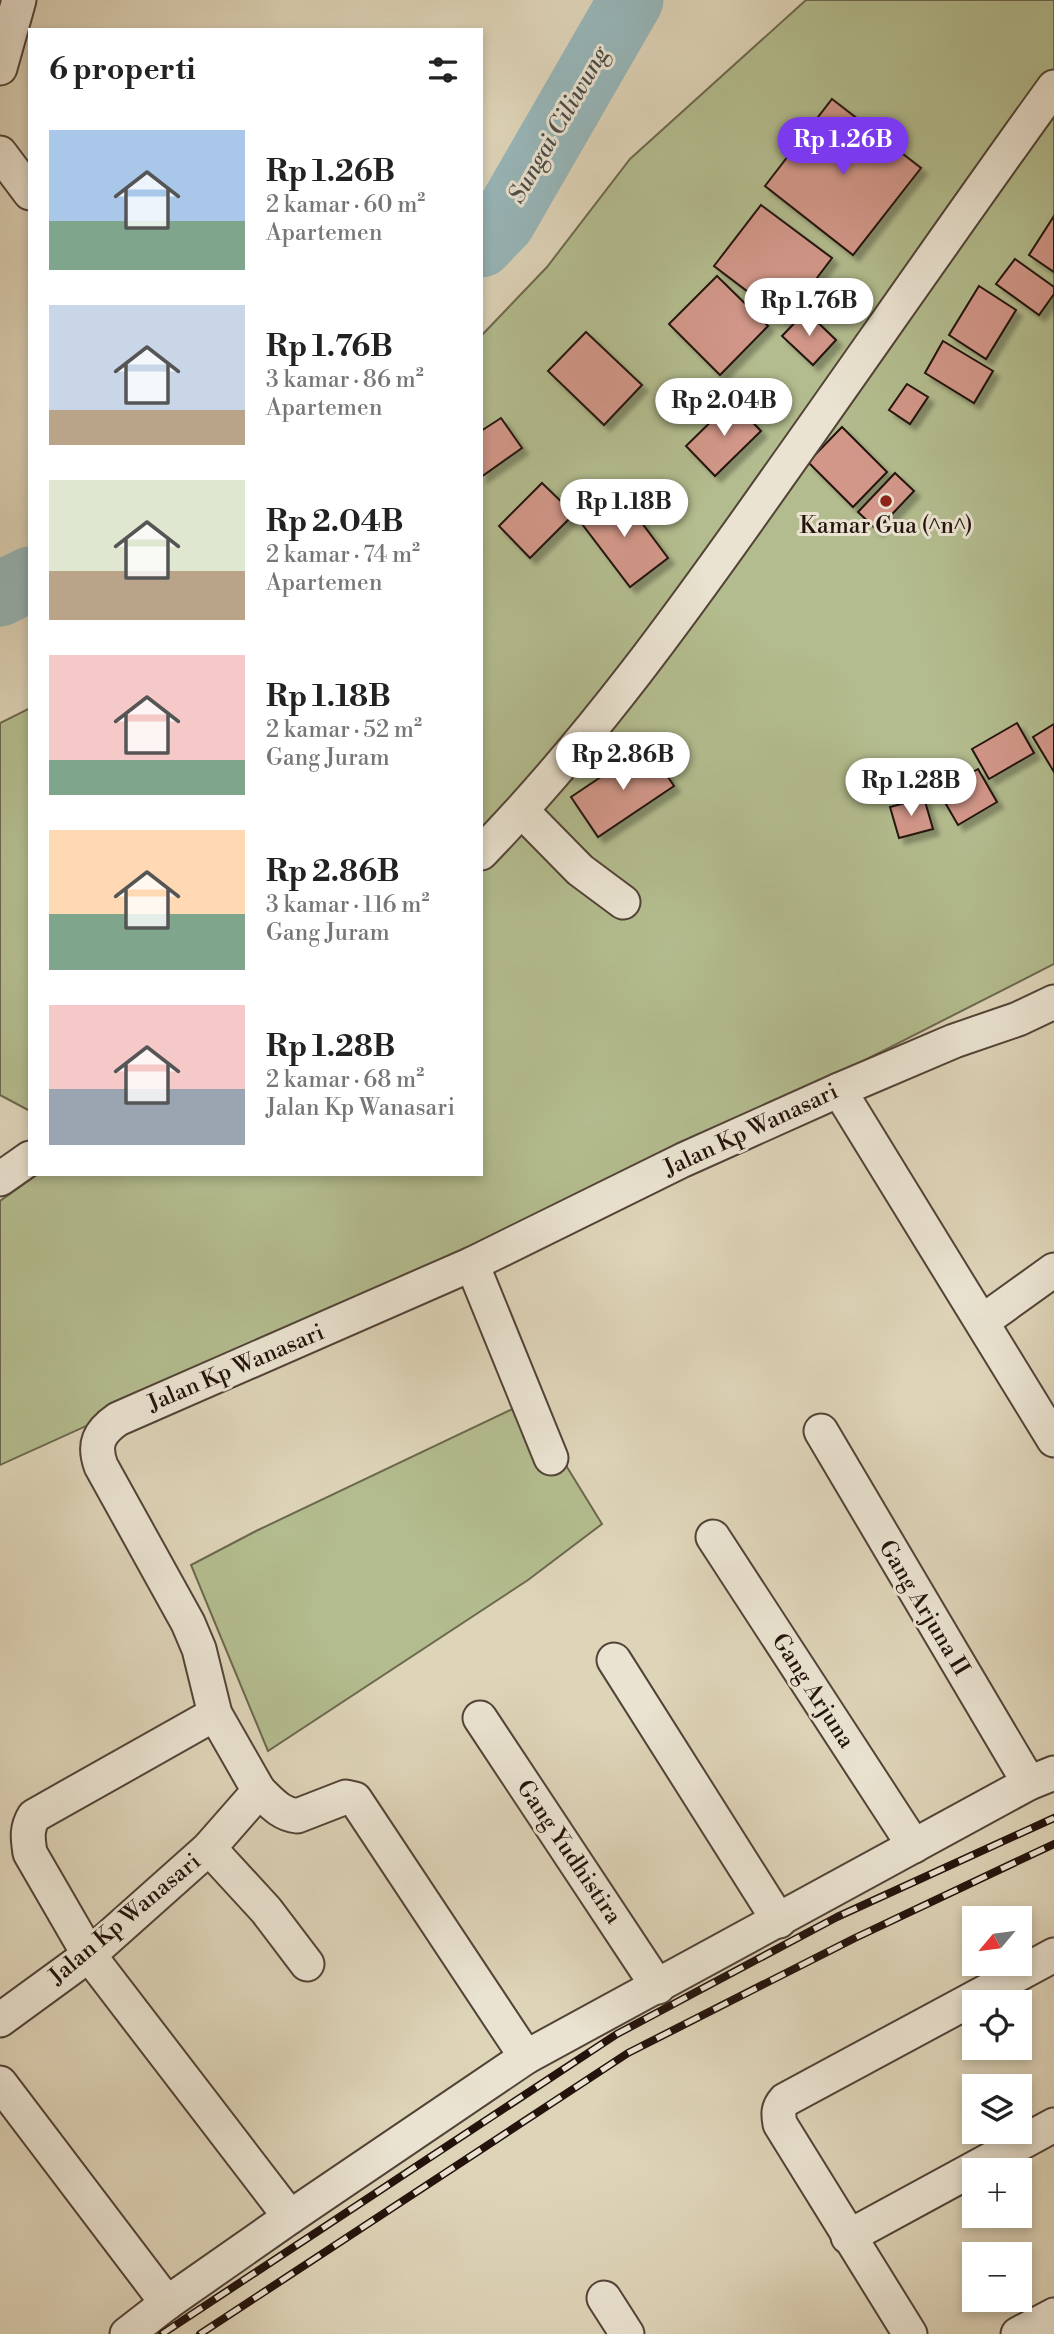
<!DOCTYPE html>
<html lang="id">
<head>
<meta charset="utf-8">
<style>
  body { margin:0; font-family:"Libre Bodoni",serif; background:#f6f6f6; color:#222; height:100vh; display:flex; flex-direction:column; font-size:26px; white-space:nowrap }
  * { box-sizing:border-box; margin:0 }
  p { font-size:23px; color:#767676 }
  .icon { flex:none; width:38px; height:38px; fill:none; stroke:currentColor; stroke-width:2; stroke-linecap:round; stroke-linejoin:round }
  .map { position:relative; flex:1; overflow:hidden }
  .details { position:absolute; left:28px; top:28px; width:455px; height:1148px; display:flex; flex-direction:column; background:#fff; border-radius:0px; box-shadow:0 4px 10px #0003 }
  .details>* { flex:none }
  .needle { width:46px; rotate:241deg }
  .fabs { position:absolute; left:962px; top:1906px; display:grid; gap:14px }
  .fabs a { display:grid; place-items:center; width:70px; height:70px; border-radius:0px; background:#fff; box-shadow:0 4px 10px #0003; font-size:35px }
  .price { position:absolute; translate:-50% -60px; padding:0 16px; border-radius:24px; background:#fff; color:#222; font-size:23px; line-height:46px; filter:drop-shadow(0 2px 4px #0008) }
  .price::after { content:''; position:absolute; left:50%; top:42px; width:21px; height:16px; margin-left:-10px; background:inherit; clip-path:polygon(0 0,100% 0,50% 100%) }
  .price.selected { background:#7c3aed; color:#fff }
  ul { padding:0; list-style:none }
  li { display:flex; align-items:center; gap:21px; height:175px; padding:0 21px }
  li span { display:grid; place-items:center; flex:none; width:196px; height:140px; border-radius:0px; color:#555 }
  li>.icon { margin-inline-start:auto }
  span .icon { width:84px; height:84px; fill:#fffc; stroke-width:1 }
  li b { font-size:30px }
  h2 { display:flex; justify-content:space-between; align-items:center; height:84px; padding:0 21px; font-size:30px }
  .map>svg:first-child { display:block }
  .green { fill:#b3bc8e; stroke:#6c684d; stroke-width:2 }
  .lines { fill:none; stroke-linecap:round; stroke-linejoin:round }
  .river { stroke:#97b6b9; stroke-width:65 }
  .building { fill:#d29789; stroke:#24130c; stroke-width:2; filter:url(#shadow) }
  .street-casing { stroke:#524337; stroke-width:37 }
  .street { stroke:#eae3d1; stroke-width:33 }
  .rail-casing { stroke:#24130c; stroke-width:8 }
  .rail { stroke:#eae3d1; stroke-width:5; stroke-dasharray:16; stroke-linecap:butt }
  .poi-dot { fill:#8f2418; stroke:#eae3d1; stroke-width:2.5 }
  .labels { text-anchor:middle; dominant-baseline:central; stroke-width:6; stroke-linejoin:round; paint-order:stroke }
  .poi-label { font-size:23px; fill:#24130c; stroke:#eae3d1 }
  .street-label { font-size:23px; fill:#24130c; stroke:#eae3d1 }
  .water-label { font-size:24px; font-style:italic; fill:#4c4c49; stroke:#eae3d1 }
</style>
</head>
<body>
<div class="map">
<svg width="1054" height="2334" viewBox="0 0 1054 2334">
  <defs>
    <filter id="shadow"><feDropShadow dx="6" dy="6" stdDeviation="2" flood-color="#0004"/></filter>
  </defs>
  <rect width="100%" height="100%" fill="#ded4b8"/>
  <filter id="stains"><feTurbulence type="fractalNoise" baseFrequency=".00286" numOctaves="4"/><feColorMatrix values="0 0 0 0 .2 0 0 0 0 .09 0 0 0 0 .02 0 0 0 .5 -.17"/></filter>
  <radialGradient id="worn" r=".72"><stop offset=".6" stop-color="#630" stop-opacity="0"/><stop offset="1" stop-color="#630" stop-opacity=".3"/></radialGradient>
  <!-- green -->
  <g class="green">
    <polygon points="806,0 1054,0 1054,964 621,1184 0,1465 0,1201 38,1174 481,1174 481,336 547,267 630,159"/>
    <polygon points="30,708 30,1111 0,1095 0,723"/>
    <polygon points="527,1402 602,1524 528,1580 268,1751 191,1565 256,1531"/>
  </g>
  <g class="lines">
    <!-- river -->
    <g class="river">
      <polyline points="481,245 503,222 631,0"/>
      <polyline points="0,594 30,579"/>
    </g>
  </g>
  <!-- building -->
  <g class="building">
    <polygon points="832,99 921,168 853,255 765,186"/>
    <polygon points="761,205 832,258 785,320 714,266"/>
    <polygon points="1054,216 1054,272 1029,255"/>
    <polygon points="1015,259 1054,287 1054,294 1039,315 996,284"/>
    <polygon points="717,276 768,326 720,375 669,324"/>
    <polygon points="979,286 1016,310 986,359 949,335"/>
    <polygon points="806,311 836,340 813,365 782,336"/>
    <polygon points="586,332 642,385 604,425 548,371"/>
    <polygon points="943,341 993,371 974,403 925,373"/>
    <polygon points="907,384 928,397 910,424 889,410"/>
    <polygon points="732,401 761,431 715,476 686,446"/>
    <polygon points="501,418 522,448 481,477 481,431"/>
    <polygon points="842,427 887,472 853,507 808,462"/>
    <polygon points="895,473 914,491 877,530 858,512"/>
    <polygon points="542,483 574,514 530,558 499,526"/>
    <polygon points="618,491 668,558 630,587 579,520"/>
    <polygon points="1017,723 1034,753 989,779 972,749"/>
    <polygon points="1054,724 1054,772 1033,737"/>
    <polygon points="647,746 674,786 598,837 571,797"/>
    <polygon points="978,769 997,802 958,825 939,792"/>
    <polygon points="924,798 933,829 899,838 890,807"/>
  </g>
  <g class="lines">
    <defs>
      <g id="street">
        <polyline points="0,68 19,0"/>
        <polyline points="0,153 30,193"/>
        <polyline points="522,811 580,870 623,902"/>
        <path d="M481,853c111,-114 204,-244 295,-373 93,-131 184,-263 278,-393"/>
        <polyline points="839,1090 1054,1440"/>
        <polyline points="0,1179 30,1158"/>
        <polyline points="472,1264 551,1458"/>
        <polyline points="983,1321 1054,1270"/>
        <polyline points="821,1431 1029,1783"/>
        <polyline points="713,1537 914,1846"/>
        <polyline points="614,1660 779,1921"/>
        <path d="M215,1714l-181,102c-8,13 -6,23 -4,37l59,102 201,262"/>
        <polyline points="480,1718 658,1987"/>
        <path d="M259,1791c12,11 21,23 38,25l49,-19 9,2 171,258"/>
        <polyline points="209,1848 266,1910 307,1964"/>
        <path d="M0,2020l89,-65 120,-107 50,-57 -44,-77 -16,-65 -11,-26 -87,-157c-8,-22 -2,-34 17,-47l354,-155 211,-104 156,-70 115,-49 64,-22 36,-17"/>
        <polyline points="0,2083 167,2303"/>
        <polyline points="848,2237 1054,2125"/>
        <polyline points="604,2298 627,2334"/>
        <polyline points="127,2334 167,2303 290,2217 526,2057 1029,1783 1054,1773"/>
        <path d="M910,2334l-130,-210c-2,-11 -2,-16 5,-24l269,-145"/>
        <polyline points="1018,2334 1054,2315"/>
      </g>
    </defs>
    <!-- street casing -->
    <use href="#street" class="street-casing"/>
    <!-- street -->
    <use href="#street" class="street"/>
    <defs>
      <g id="rail">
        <polyline points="162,2334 617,2034 837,1917 1054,1818"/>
        <polyline points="200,2334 628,2053 855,1938 1054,1844"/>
      </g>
    </defs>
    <!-- rail casing -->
    <use href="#rail" class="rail-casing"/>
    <!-- rail -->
    <use href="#rail" class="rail"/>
  </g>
  <!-- markers -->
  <circle class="poi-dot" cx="886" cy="501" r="7"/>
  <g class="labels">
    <!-- poi labels -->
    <g class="poi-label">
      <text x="886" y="526">Kamar Gua (^n^)</text>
    </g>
    <!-- street labels -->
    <g class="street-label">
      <text transform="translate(751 1130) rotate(-25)">Jalan Kp Wanasari</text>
      <text transform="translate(236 1368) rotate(-23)">Jalan Kp Wanasari</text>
      <text transform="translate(924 1608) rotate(59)">Gang Arjuna II</text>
      <text transform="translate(813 1691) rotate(57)">Gang Arjuna</text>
      <text transform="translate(569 1852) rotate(56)">Gang Yudhistira</text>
      <text transform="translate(125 1919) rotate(-40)">Jalan Kp Wanasari</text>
    </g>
    <!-- water labels -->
    <g class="water-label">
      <text transform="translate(559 125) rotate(-60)">Sungai Ciliwung</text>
    </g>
  </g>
  <rect width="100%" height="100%" filter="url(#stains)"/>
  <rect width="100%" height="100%" fill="url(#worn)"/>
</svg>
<div class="fabs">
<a><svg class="needle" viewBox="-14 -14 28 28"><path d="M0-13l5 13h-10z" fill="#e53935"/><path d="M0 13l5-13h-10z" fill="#767676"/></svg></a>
<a><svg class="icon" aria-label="locate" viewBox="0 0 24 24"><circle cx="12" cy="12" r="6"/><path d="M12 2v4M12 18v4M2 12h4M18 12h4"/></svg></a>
<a><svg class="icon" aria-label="layers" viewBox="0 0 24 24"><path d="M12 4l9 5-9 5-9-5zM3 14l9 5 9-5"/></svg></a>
<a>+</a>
<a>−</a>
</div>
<b class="price selected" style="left:843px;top:177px">Rp 1.26B</b>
<b class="price" style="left:809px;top:338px">Rp 1.76B</b>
<b class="price" style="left:724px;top:438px">Rp 2.04B</b>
<b class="price" style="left:624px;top:539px">Rp 1.18B</b>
<b class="price" style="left:623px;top:792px">Rp 2.86B</b>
<b class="price" style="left:911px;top:818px">Rp 1.28B</b>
<section class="details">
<h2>6 properti<svg class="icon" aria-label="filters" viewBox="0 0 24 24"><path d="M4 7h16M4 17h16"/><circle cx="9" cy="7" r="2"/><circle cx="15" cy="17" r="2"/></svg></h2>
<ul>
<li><span style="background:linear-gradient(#a9c7e8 65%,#7fa58c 0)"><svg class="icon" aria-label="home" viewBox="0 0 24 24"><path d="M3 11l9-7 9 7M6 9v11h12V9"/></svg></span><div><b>Rp 1.26B</b><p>2 kamar · 60 m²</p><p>Apartemen</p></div></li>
<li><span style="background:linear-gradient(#c9d6e8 75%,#b9a48a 0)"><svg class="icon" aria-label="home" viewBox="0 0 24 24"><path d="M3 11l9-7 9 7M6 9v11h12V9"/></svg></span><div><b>Rp 1.76B</b><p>3 kamar · 86 m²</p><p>Apartemen</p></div></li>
<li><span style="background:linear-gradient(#dfe7d0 65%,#b9a48a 0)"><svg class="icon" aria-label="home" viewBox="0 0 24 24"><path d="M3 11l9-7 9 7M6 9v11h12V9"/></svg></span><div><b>Rp 2.04B</b><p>2 kamar · 74 m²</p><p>Apartemen</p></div></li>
<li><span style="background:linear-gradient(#f6c9c9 75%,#7fa58c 0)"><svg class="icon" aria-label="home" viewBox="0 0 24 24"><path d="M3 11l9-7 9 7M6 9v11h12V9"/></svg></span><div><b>Rp 1.18B</b><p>2 kamar · 52 m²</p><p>Gang Juram</p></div></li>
<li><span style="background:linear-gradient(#ffd9b3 60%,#7fa58c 0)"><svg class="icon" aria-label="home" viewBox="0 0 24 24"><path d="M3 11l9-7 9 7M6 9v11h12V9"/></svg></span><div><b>Rp 2.86B</b><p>3 kamar · 116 m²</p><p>Gang Juram</p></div></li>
<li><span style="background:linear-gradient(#f6c9c9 60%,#9aa5b1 0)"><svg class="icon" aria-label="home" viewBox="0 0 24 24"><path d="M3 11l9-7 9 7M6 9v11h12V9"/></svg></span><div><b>Rp 1.28B</b><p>2 kamar · 68 m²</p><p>Jalan Kp Wanasari</p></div></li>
</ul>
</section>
</div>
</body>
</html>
